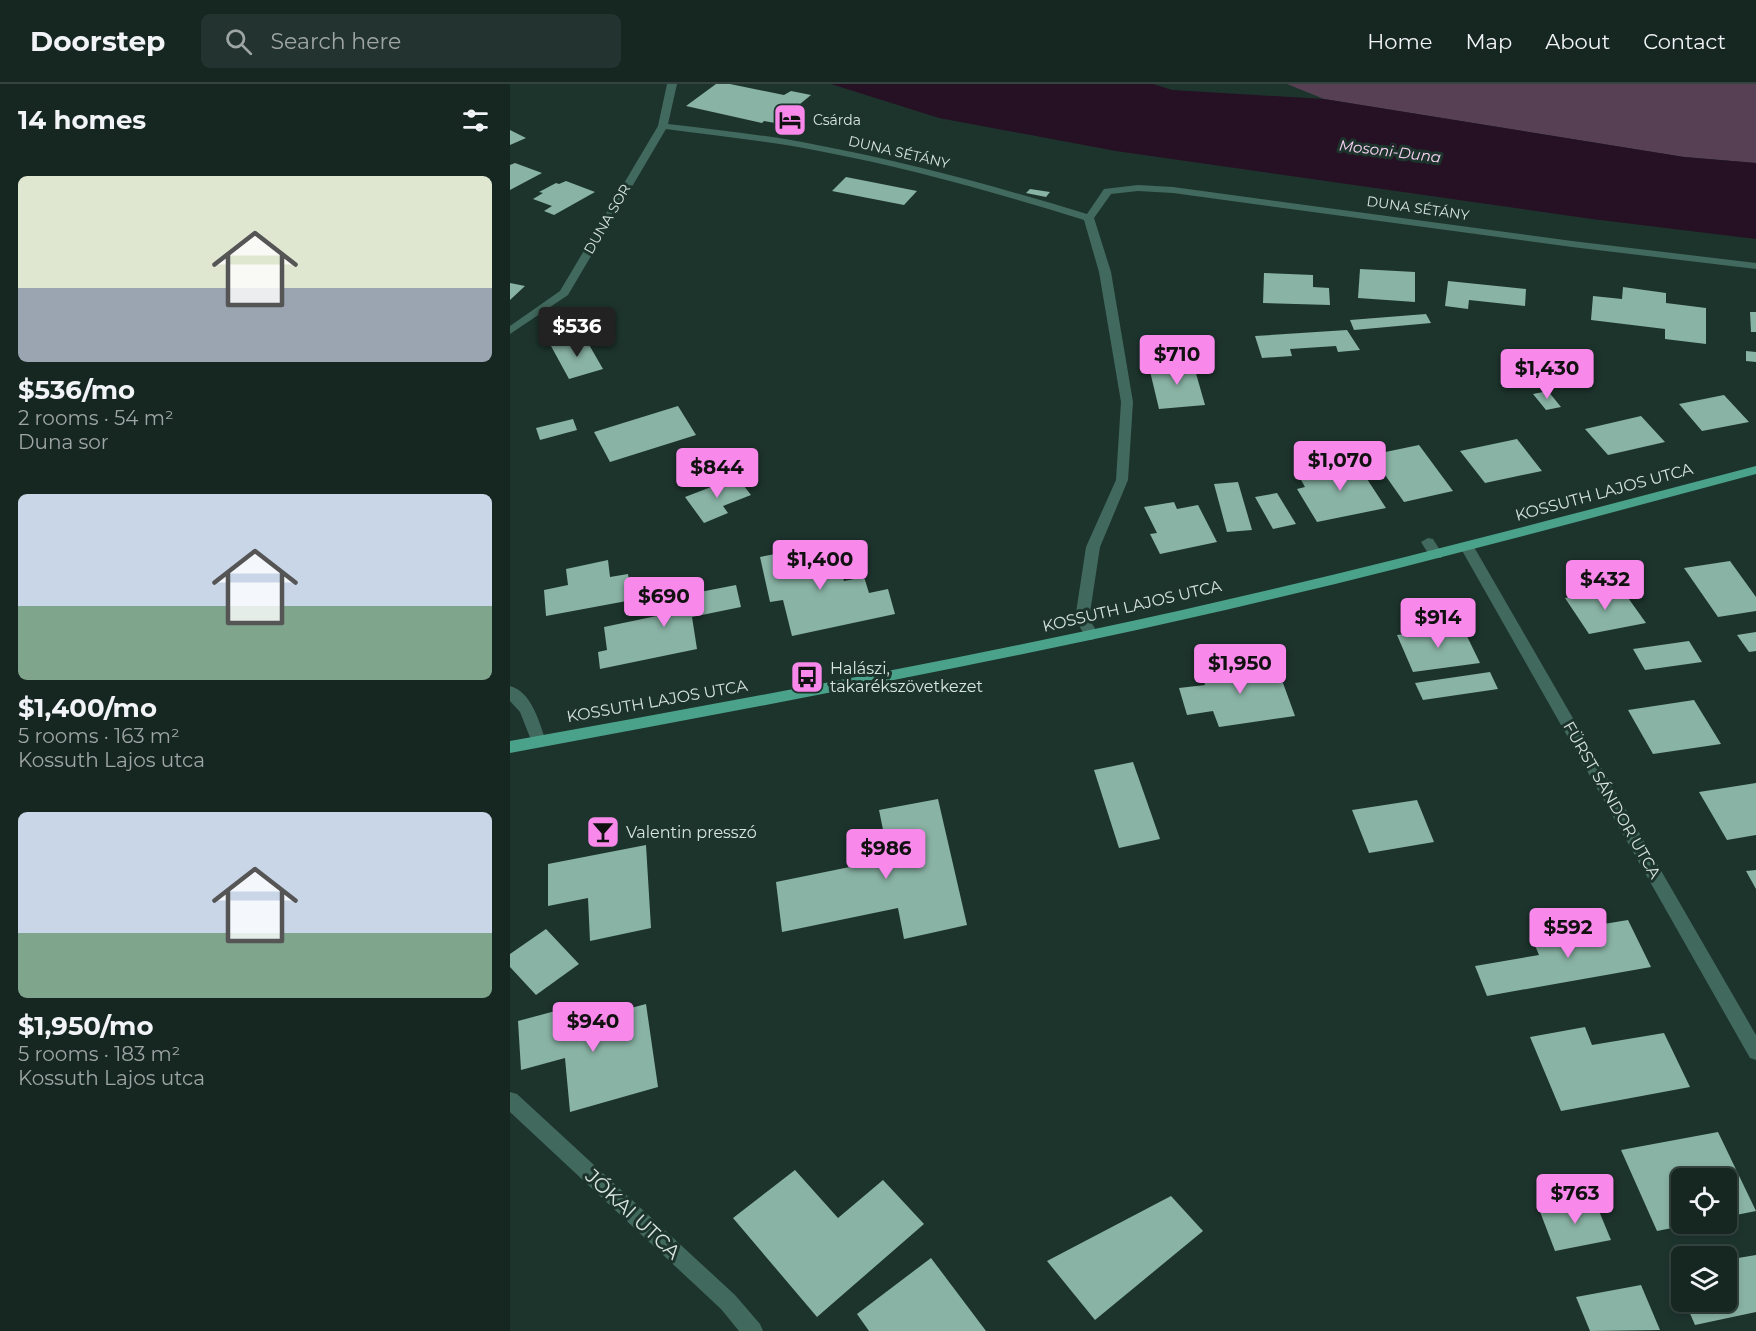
<!DOCTYPE html>
<html lang="en">
<head>
<meta charset="utf-8">
<style>
  body { margin:0; font-family:Montserrat,sans-serif; background:#23332f; color:#f1f3f6; height:100vh; display:flex; flex-direction:column; font-size:22px; white-space:nowrap }
  * { box-sizing:border-box; margin:0 }
  p { font-size:20px; color:#9ea5a5 }
  .icon { flex:none; width:33px; height:33px; fill:none; stroke:currentColor; stroke-width:2; stroke-linecap:round; stroke-linejoin:round }
  .map { position:relative; flex:1; overflow:hidden }
  .panel { display:flex; flex-direction:column; background:#162722; width:510px }
  .panel>* { flex:none }
  .controls { position:absolute; left:1161px; top:1084px; display:grid; gap:12px }
  .controls a { display:grid; place-items:center; width:66px; height:66px; border-radius:9px; background:#162722; box-shadow:0 3px 9px #0003,0 0 0 2px #354440; font-size:30px }
  .price { position:absolute; translate:-50% -51px; padding:0 14px; border-radius:6px; background:#f888ea; color:#111; font-size:20px; line-height:39px; filter:drop-shadow(0 2px 3px #0008) }
  .price::after { content:''; position:absolute; left:50%; top:36px; width:18px; height:14px; margin-left:-9px; background:inherit; clip-path:polygon(0 0,100% 0,50% 100%) }
  .price.on { background:#222; color:#fff }
  ul { padding:0; list-style:none }
  li { display:grid; align-content:center; gap:12px; height:318px; padding:0 18px }
  li span { display:grid; place-items:center; height:186px; border-radius:9px; color:#555 }
  li>.icon { margin-inline-start:auto }
  span .icon { width:108px; height:108px; fill:#fffc; stroke-width:1 }
  li b { font-size:26px }
  h2 { display:flex; justify-content:space-between; align-items:center; height:72px; padding:0 18px; font-size:26px }
  header { display:flex; align-items:center; gap:36px; box-sizing:border-box; height:84px; padding:0 30px; background:#162722; border-bottom:2px solid #354440 }
  header strong { font-size:28px }
  nav { display:flex; gap:33px; margin-inline-start:auto; font-size:21px }
  .search { width:420px; height:54px; background:#23332f; display:flex; align-items:center; gap:15px; box-sizing:border-box; padding:0 21px; border-radius:9px; color:#9ea5a5; font-size:22px }
  main { display:flex; flex:1; min-height:0 }
  .map>svg:first-child { display:block }
  .green { fill:#574053 }
  .water { fill:#261023 }
  .building { fill:#89b3a5 }
  .lines { fill:none; stroke-linecap:round; stroke-linejoin:round }
  .minor { fill:#42695d; fill-rule:evenodd }
  .major { fill:#4ba28a; fill-rule:evenodd }
  .labels { text-anchor:middle; dominant-baseline:central; stroke-width:6; stroke-linejoin:round; paint-order:stroke }
  .far-poi-label { font-size:14px; fill:#d7e4df; stroke:#1d342d; text-anchor:start }
  .far-street-label { font-size:14px; fill:#d7e4df; stroke:#1d342d }
  .far-water-label { font-size:15px; font-style:italic; fill:#fed5f7; stroke:#1d342d }
  .street-label { font-size:16px; fill:#d7e4df; stroke:#1d342d }
  .poi-label { font-size:16px; fill:#d7e4df; stroke:#1d342d; text-anchor:start }
  .near-street-label { font-size:20px; fill:#d7e4df; stroke:#1d342d }
</style>
</head>
<body>
<header>
<strong>Doorstep</strong>
<div class="search"><svg class="icon" aria-label="search" viewBox="0 0 24 24"><circle cx="10" cy="10" r="6"/><path d="M15 15l6 6"/></svg>Search here</div>
<nav><a>Home</a><a>Map</a><a>About</a><a>Contact</a></nav>
</header>
<main>
<section class="panel">
<h2>14 homes<svg class="icon" aria-label="filters" viewBox="0 0 24 24"><path d="M4 7h16M4 17h16"/><circle cx="9" cy="7" r="2"/><circle cx="15" cy="17" r="2"/></svg></h2>
<ul>
<li><span style="background:linear-gradient(#dfe7d0 60%,#9aa5b1 0)"><svg class="icon" aria-label="home" viewBox="0 0 24 24"><path d="M3 11l9-7 9 7M6 9v11h12V9"/></svg></span><div><b>$536/mo</b><p>2 rooms · 54 m²</p><p>Duna sor</p></div></li>
<li><span style="background:linear-gradient(#c9d6e8 60%,#7fa58c 0)"><svg class="icon" aria-label="home" viewBox="0 0 24 24"><path d="M3 11l9-7 9 7M6 9v11h12V9"/></svg></span><div><b>$1,400/mo</b><p>5 rooms · 163 m²</p><p>Kossuth Lajos utca</p></div></li>
<li><span style="background:linear-gradient(#c9d6e8 65%,#7fa58c 0)"><svg class="icon" aria-label="home" viewBox="0 0 24 24"><path d="M3 11l9-7 9 7M6 9v11h12V9"/></svg></span><div><b>$1,950/mo</b><p>5 rooms · 183 m²</p><p>Kossuth Lajos utca</p></div></li>
</ul>
</section>
<div class="map">
<svg width="1246" height="1247" viewBox="0 0 1246 1247">
  <rect width="100%" height="100%" fill="#1d342d"/>
  <!-- green -->
  <polygon class="green" points="777,0 1246,0 1246,79 1174,73 814,15"/>
  <!-- water -->
  <polygon class="water" points="321,0 643,0 662,6 814,15 1174,73 1246,79 1246,155 1082,135 606,67 429,34"/>
  <!-- building -->
  <g class="building">
    <polygon points="206,0 220,0 274,11 281,7 301,11 279,29 294,32 282,42 254,37 252,39 176,22"/>
    <polygon points="0,46 16,54 0,61"/>
    <polygon points="5,79 32,89 0,106 0,81"/>
    <polygon points="336,93 407,107 394,121 322,107"/>
    <polygon points="56,97 85,108 44,131 34,127 42,122 23,115 33,109 29,108 46,99 49,100"/>
    <polygon points="520,105 540,108 536,113 516,109"/>
    <polygon points="850,185 905,188 905,218 848,214"/>
    <polygon points="754,189 803,191 803,203 819,204 820,221 753,219"/>
    <polygon points="938,197 1016,205 1015,222 959,216 958,225 935,222"/>
    <polygon points="0,199 15,202 0,216"/>
    <polygon points="1113,203 1156,209 1156,219 1196,224 1196,260 1155,255 1155,245 1081,236 1083,212 1112,215"/>
    <polygon points="1240,228 1246,228 1246,248 1241,248"/>
    <polygon points="916,230 921,239 844,246 840,236"/>
    <polygon points="837,246 850,266 828,268 826,262 780,265 782,272 752,274 745,252"/>
    <polygon points="74,252 93,285 59,295 41,262"/>
    <polygon points="1236,267 1246,268 1246,278 1236,277"/>
    <polygon points="683,279 695,321 649,325 639,283"/>
    <polygon points="1038,307 1051,323 1036,326 1023,310"/>
    <polygon points="1214,311 1239,338 1192,347 1169,320"/>
    <polygon points="168,322 186,351 100,378 84,348"/>
    <polygon points="1131,332 1155,358 1098,371 1075,345"/>
    <polygon points="63,335 67,346 30,356 26,344"/>
    <polygon points="1007,355 1032,387 975,399 950,367"/>
    <polygon points="909,361 943,407 894,418 861,371"/>
    <polygon points="840,369 876,424 807,438 787,405 795,403 790,394 830,386 821,373"/>
    <polygon points="227,393 241,411 213,422 218,429 194,439 175,413"/>
    <polygon points="728,398 742,446 717,448 704,400"/>
    <polygon points="767,409 786,440 763,445 745,413"/>
    <polygon points="664,418 667,425 688,421 707,458 650,470 640,450 647,449 634,423"/>
    <polygon points="323,459 334,497 354,493 359,509 378,505 385,530 282,552 273,516 260,518 250,473"/>
    <polygon points="98,476 100,493 118,490 122,516 36,532 34,506 58,501 56,485"/>
    <polygon points="1220,477 1246,513 1246,527 1208,533 1174,484"/>
    <polygon points="226,501 231,523 182,533 187,565 90,585 88,568 97,566 94,543 156,530 154,515"/>
    <polygon points="1111,504 1136,539 1079,550 1055,514"/>
    <polygon points="952,542 970,579 903,588 887,551"/>
    <polygon points="1246,548 1246,567 1239,568 1227,551"/>
    <polygon points="1179,557 1192,578 1135,586 1123,565"/>
    <polygon points="765,577 785,632 709,643 703,627 677,631 669,604 695,601 691,587"/>
    <polygon points="980,588 988,605 913,616 905,599"/>
    <polygon points="1184,616 1211,660 1143,670 1118,626"/>
    <polygon points="623,678 650,755 609,764 584,686"/>
    <polygon points="1246,699 1246,751 1217,756 1189,708"/>
    <polygon points="428,715 457,841 394,855 388,824 272,848 266,798 379,775 369,726"/>
    <polygon points="907,716 924,758 859,769 842,726"/>
    <polygon points="136,761 141,844 80,857 78,814 38,822 38,780"/>
    <polygon points="1246,786 1246,805 1236,787"/>
    <polygon points="1118,836 1141,883 977,912 965,882 1029,871 1021,852"/>
    <polygon points="36,845 69,880 26,911 0,883 0,870"/>
    <polygon points="136,920 148,1003 60,1028 55,974 11,986 8,937 64,922 65,939"/>
    <polygon points="1075,943 1082,961 1154,949 1180,1003 1051,1027 1020,953"/>
    <polygon points="1208,1048 1246,1127 1216,1133 1216,1095 1172,1095 1172,1142 1147,1147 1111,1066"/>
    <polygon points="285,1086 328,1134 373,1096 414,1140 307,1233 223,1134"/>
    <polygon points="661,1112 693,1147 585,1236 537,1177"/>
    <polygon points="1084,1115 1101,1156 1045,1167 1029,1125"/>
    <polygon points="1246,1171 1246,1228 1185,1241 1175,1218 1216,1218 1216,1176"/>
    <polygon points="421,1174 476,1247 359,1247 347,1230"/>
    <polygon points="1172,1185 1172,1209 1162,1187"/>
    <polygon points="1131,1201 1150,1246 1080,1247 1066,1213"/>
  </g>
  <g class="lines">
    <!-- minor -->
    <g class="minor">
      <path d="M157,0h10l-9,40c50,6 100,11 149,21 91,17 181,42 270,69l17,-25 34,-4 35,2 399,54 184,22v6l-184,-22 -399,-54 -35,-2 -27,3 -17,24 17,54 22,130 -5,78 -28,67 -11,72 10,16 -7,5 -5,-1 -12,-20 11,-72 30,-67 5,-78 -22,-130 -15,-52c-87,-27 -175,-52 -265,-69 -50,-10 -102,-15 -153,-22l-98,166 -58,39v-8l50,-35 98,-165z"/>
      <polygon points="918,454 923,455 933,471 931,474 921,474 911,458"/>
      <polygon points="957,459 964,463 1246,951 1246,976 1240,974 950,463"/>
      <path d="M0,602c22,6 29,36 36,55l-3,4h-10l-13,-33 -10,-11z"/>
      <polygon points="0,1008 7,1010 225,1211 250,1240 253,1247 229,1247 211,1225 0,1028"/>
    </g>
    <!-- major -->
    <path class="major" d="M1246,382v8c-221,59 -442,119 -666,166 -193,41 -386,77 -580,113v-12c194,-35 387,-70 580,-111 224,-47 445,-106 666,-164z"/>
  </g>
  <!-- icons -->
  <defs>
    <symbol id="hotel-square" viewBox="-11 -11 22 22"><rect x="-9" y="-9" width="18" height="18" rx="4" fill="#f888ea" stroke="#1d342d"/><path d="M-6-4.5h1.5V1H6V5H4.5V3h-9V5H-6ZM-4 0a1.8 1.8 0 1 1 3.6 0ZM.5 0V-2.5h3Q6-2.5 6 0Z" fill="#111"/></symbol>
    <symbol id="bus-square" viewBox="-11 -11 22 22"><rect x="-9" y="-9" width="18" height="18" rx="4" fill="#f888ea" stroke="#1d342d"/><path d="M-5-6H5V4H4V6H2V4H-2V6H-4V4H-5ZM-3.5-4V0h7V-4ZM-3.5 1.2v1.5H-2V1.2ZM2 1.2v1.5H3.5V1.2Z" fill="#111"/></symbol>
    <symbol id="bar-square" viewBox="-11 -11 22 22"><rect x="-9" y="-9" width="18" height="18" rx="4" fill="#f888ea" stroke="#1d342d"/><path d="M-6-5H6L.8 .8V4.5H3.5V6h-7V4.5H-.8V.8Z" fill="#111"/></symbol>
  </defs>
  <g fill-rule="evenodd">
    <use href="#hotel-square" x="261" y="17" width="38" height="38"/>
    <use href="#bus-square" x="278" y="574" width="38" height="38"/>
    <use href="#bar-square" x="74" y="729" width="38" height="38"/>
  </g>
  <g class="labels">
    <!-- far-poi labels -->
    <g class="far-poi-label">
      <text x="303" y="36">Csárda</text>
    </g>
    <!-- far-street labels -->
    <g class="far-street-label">
      <text transform="translate(389 68) rotate(13)">DUNA SÉTÁNY</text>
      <text transform="translate(908 124) rotate(8)">DUNA SÉTÁNY</text>
      <text transform="translate(97 135) rotate(-60)">DUNA SOR</text>
    </g>
    <!-- far-water labels -->
    <g class="far-water-label">
      <text transform="translate(880 67) rotate(7)">Mosoni-Duna</text>
    </g>
    <!-- street labels -->
    <g class="street-label">
      <text transform="translate(1094 408) rotate(-15)">KOSSUTH LAJOS UTCA</text>
      <text transform="translate(622 522) rotate(-13)">KOSSUTH LAJOS UTCA</text>
      <text transform="translate(147 617) rotate(-10)">KOSSUTH LAJOS UTCA</text>
      <text transform="translate(1102 716) rotate(60)">FÜRST SÁNDOR UTCA</text>
    </g>
    <!-- poi labels -->
    <g class="poi-label">
      <text x="320" y="584">Halászi,<tspan x="320" dy="18">takarékszövetkezet</tspan></text>
      <text x="116" y="748">Valentin presszó</text>
    </g>
    <!-- near-street labels -->
    <g class="near-street-label">
      <text transform="translate(123 1130) rotate(43)">JÓKAI UTCA</text>
    </g>
  </g>
</svg>
<div class="controls">
<a><svg class="icon" aria-label="locate" viewBox="0 0 24 24"><circle cx="12" cy="12" r="6"/><path d="M12 2v4M12 18v4M2 12h4M18 12h4"/></svg></a>
<a><svg class="icon" aria-label="layers" viewBox="0 0 24 24"><path d="M12 4l9 5-9 5-9-5zM3 14l9 5 9-5"/></svg></a>
</div>
<b class="price on" style="left:67px;top:274px">$536</b>
<b class="price" style="left:667px;top:302px">$710</b>
<b class="price" style="left:1037px;top:316px">$1,430</b>
<b class="price" style="left:830px;top:408px">$1,070</b>
<b class="price" style="left:207px;top:415px">$844</b>
<b class="price" style="left:310px;top:507px">$1,400</b>
<b class="price" style="left:1095px;top:527px">$432</b>
<b class="price" style="left:154px;top:544px">$690</b>
<b class="price" style="left:928px;top:565px">$914</b>
<b class="price" style="left:730px;top:611px">$1,950</b>
<b class="price" style="left:376px;top:796px">$986</b>
<b class="price" style="left:1058px;top:875px">$592</b>
<b class="price" style="left:83px;top:969px">$940</b>
<b class="price" style="left:1065px;top:1141px">$763</b>
</div>
</main>
</body>
</html>
